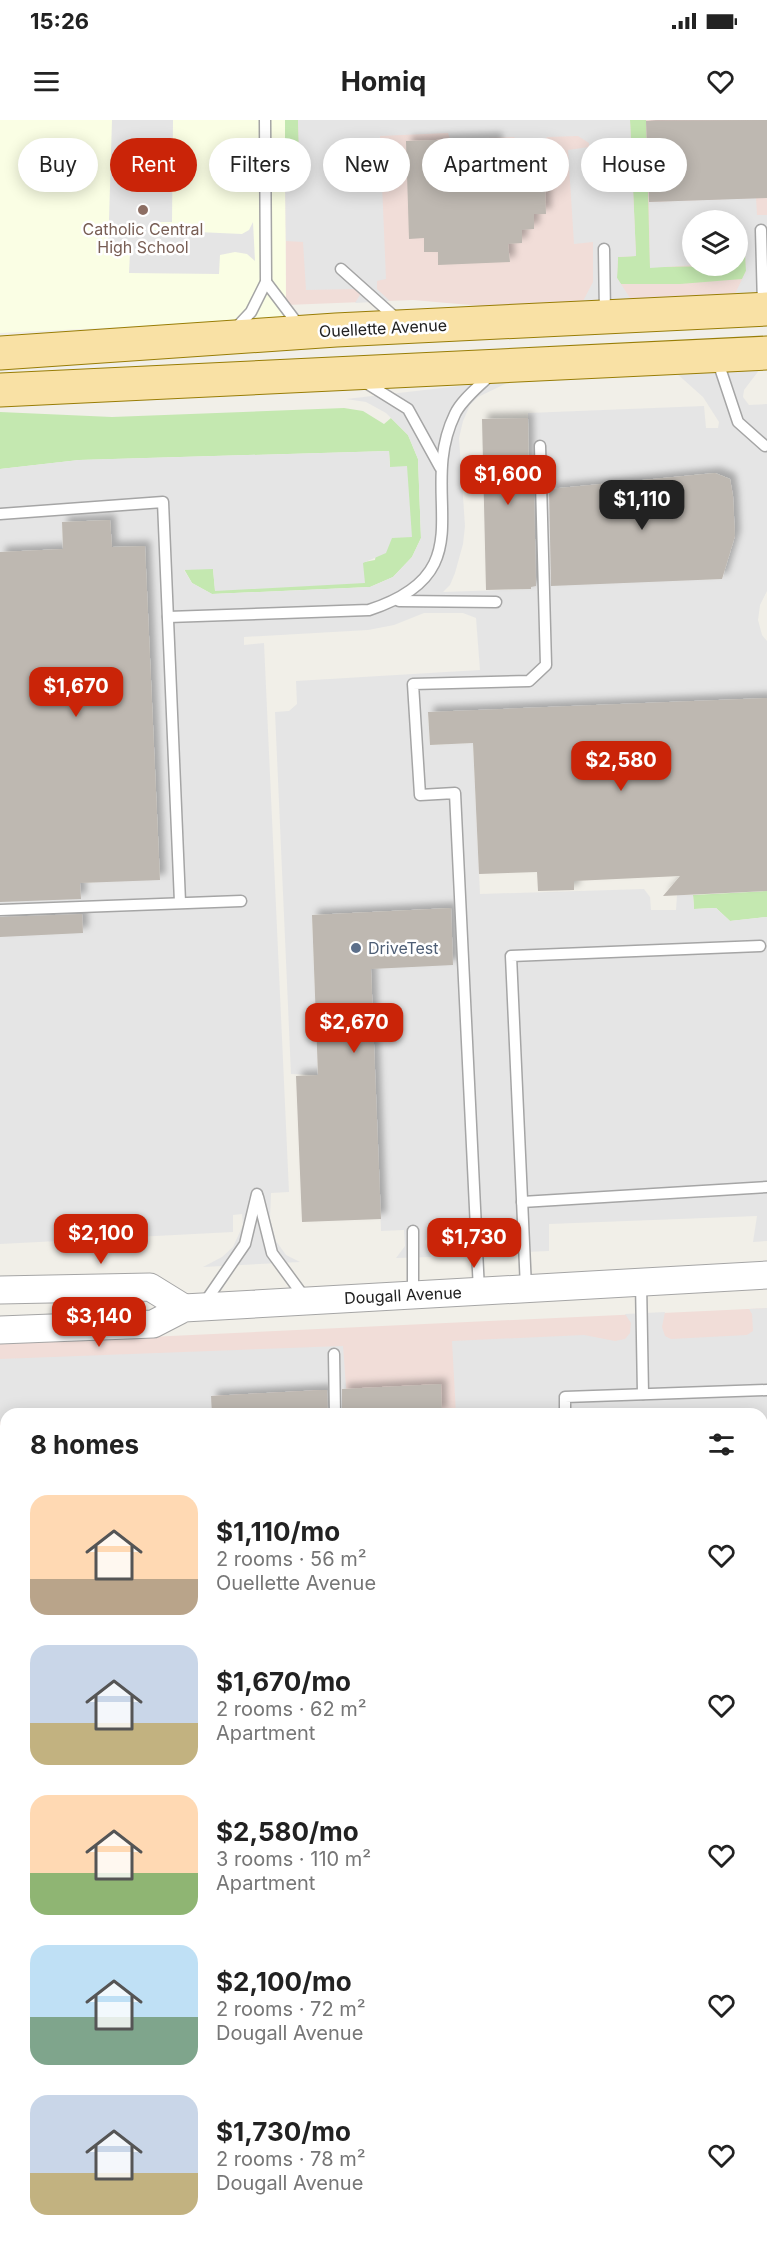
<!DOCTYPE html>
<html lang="en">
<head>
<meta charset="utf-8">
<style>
  body { margin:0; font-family:Inter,sans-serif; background:#f6f6f6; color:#222; height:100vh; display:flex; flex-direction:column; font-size:22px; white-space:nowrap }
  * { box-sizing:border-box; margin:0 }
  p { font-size:20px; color:#767676 }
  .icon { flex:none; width:33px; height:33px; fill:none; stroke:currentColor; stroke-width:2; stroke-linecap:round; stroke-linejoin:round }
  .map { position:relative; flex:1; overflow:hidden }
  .details { position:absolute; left:0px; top:1288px; width:768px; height:836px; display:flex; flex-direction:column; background:#fff; border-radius:18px 18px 0 0; box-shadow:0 3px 15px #0003 }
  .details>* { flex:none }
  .hud { position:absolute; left:18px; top:18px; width:732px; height:54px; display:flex; gap:12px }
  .fabs { position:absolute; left:682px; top:90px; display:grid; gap:12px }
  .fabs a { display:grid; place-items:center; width:66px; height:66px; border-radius:50%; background:#fff; box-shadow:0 3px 15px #0003; font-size:30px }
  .price { position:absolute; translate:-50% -51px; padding:0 14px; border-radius:12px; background:#ca2408; color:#fff; font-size:20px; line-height:39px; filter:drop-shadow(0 2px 3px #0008) }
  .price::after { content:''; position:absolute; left:50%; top:36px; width:18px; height:14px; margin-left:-9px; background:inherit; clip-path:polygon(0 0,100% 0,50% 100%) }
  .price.selected { background:#222; color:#fff }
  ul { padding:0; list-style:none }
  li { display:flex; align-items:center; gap:18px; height:150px; padding:0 30px }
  li span { display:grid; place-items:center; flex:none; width:168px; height:120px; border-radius:18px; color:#555 }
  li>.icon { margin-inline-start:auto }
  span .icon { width:72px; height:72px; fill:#fffc; stroke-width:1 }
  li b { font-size:26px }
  h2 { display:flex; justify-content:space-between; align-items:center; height:72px; padding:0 30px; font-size:26px }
  .pill { padding:0 21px; border-radius:27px; background:#fff; box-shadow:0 3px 15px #0003; font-size:21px; line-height:54px }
  .pill.selected { background:#ca2408; color:#fff }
  .status { display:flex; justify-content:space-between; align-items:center; height:42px; padding:0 30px; background:#fff; direction:ltr }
  .status svg { height:16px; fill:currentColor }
  header { display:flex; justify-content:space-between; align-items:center; height:78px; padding:0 30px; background:#fff; font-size:27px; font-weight:700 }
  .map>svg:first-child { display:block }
  .commercial { fill:#f1ddd8; fill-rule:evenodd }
  .education { fill:#fafee4 }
  .grass { fill:#c4e8b0 }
  .parking { fill:#e5e5e5; fill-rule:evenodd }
  .building { fill:#beb8b1; filter:url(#shadow) }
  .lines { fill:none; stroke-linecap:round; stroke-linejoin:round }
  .service-casing { stroke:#a5a5a5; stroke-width:13 }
  .tertiary-casing { stroke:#a5a5a5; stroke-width:29 }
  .primary-casing { stroke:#987d06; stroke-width:35 }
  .service { stroke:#fff; stroke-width:10 }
  .tertiary { stroke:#fff; stroke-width:27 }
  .primary { stroke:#f9e1a5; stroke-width:33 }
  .education-dot { fill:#8d6e63; stroke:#fff; stroke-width:2 }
  .service-dot { fill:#5c6f8a; stroke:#fff; stroke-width:2 }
  .labels { text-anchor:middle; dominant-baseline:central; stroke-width:5; stroke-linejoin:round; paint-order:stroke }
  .education-label { font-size:16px; fill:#785e54; stroke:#fff }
  .street-label { font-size:16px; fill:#212121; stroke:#fff }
  .service-label { font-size:16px; fill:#4e5e75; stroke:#fff; text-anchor:start }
</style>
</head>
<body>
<div class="status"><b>15:26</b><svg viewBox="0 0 49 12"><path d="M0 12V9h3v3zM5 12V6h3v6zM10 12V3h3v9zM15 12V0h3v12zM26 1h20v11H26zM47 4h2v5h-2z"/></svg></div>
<header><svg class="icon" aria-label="menu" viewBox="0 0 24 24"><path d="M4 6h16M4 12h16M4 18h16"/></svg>Homiq<svg class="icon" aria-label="heart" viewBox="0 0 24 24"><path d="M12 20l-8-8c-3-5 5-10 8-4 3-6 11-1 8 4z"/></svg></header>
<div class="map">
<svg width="767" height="2123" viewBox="0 0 767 2123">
  <defs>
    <filter id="shadow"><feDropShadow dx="5.5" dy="-5.5" stdDeviation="3" flood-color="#0004"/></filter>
  </defs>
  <rect width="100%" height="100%" fill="#f1efe8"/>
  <!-- commercial -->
  <g class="commercial">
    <path d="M285,0h482v175l-274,12 -80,-7 -127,5zM693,100h45v46h-45z"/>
    <path d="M767,1188v935h-767v-899zM6,1294h756v824h-756z"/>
  </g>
  <!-- education -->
  <polygon class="education" points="0,0 285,0 286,199 0,213"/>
  <!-- grass -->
  <g class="grass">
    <polygon points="285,0 298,0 300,58 285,58"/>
    <polygon points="630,0 646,0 650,147 738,146 738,125 745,126 746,151 742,159 680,164 621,164 617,158 618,137 636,136"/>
    <polygon points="344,288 363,291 384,304 391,298 408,315 418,339 421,418 412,437 393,457 370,467 212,474 192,463 184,449 213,449 215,470 375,440 390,347 389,331 79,340 0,349 0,292 112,297"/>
    <polygon points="767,771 767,797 730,801 716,788 694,789 693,775"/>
  </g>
  <!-- parking -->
  <g class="parking">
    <polygon points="112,0 173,0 172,102 153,102 153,110 242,114 249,110 253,102 255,141 247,134 235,132 220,135 219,154 129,153 130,132 108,133"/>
    <polygon points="298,0 630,0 636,136 618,137 617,158 632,181 582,183 593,162 593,122 574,124 568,30 589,27 589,23 578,16 547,17 537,31 538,40 521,41 519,22 514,17 450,19 448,13 380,16 386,159 377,161 377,169 390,181 355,183 361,173 354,169 306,170 303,122 286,121 285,58 300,58"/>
    <polygon points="756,78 757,95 767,95 767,175 734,176 746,151 745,126 738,125 738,100 693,100 693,145 650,148 649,82"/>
    <path d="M760,249l-16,21 -1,7 6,8 18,-1v187l-7,14 -2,15 4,15 5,6v57l-339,15 2,32 43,-2 7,151 164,-5 6,8 1,13h25l1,-15h16l1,14 22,-1 14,13 37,-4v324l-14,1 4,-26 -208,8v27l-88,4 6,-8 -2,-18 -36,2 -4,11 6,15 -35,1 9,-12 -1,-16 -23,1 -10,-262 79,-61 -138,7 6,160 -27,-1 -16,-362 14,-1 8,-7 -1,-23 184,-11 -4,-52 -13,-5h-39l-30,12 -26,5 -124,7v8l20,-2 25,549 -18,1 -1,26 6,22 10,14 14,7 -97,5 19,-10 11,-10 10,-22 -1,-11 -9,1v17l-233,12v-357l160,-8 -15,-333 -33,1 -2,-27 -48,2 1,27 -63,3v-83l79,-9 310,-9 1,16 17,-1 5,71 -20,1 -6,15 -23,10 2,20 -150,8 -2,-22 -29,1 8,13 20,11 158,-7 23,-10 19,-20 9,-19 -3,-79 -10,-24 -22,-22 -20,-11 -20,-3 167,-19 -35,17 -8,8 -7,16 -4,17 6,88 -2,18 -8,29 -5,12 -7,7 88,-3 -3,-176 176,-7 2,22h12l1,-6 -16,-25 -28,-25zM715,353l15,6 3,17 2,40 -13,43 -157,5 -3,-96z"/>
    <polygon points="767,1188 767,1727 762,1727 762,1294 456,1294 452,1221 584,1215 615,1221 625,1219 630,1213 631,1203 625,1194 665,1192 662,1207 665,1216 671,1219 747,1215 753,1211 752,1194 749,1189"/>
    <polygon points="343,1226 348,1294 324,1294 322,1270 212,1276 212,1294 6,1294 6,1301 0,1302 0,1239"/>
    <polygon points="6,1309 6,1583 0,1580 0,1310"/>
    <polygon points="0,1831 6,1834 6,1890 0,1887"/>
    <polygon points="762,1973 767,1973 767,2025 762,2027"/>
  </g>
  <!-- building -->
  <g class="building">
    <polygon points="767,0 767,78 649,82 646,1"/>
    <polygon points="497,18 497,41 544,39 546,94 534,94 534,109 522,110 522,123 508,124 510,142 438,145 438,132 424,132 424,118 409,119 406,21"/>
    <polygon points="528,298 529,370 534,370 536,466 531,467 531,469 486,470 482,299"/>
    <polygon points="715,353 730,359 733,376 735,416 722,459 551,466 549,369"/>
    <polygon points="110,400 112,427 145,426 160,760 80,763 81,779 0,782 0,432 63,429 62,402"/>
    <polygon points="767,578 767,771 663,776 680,756 574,761 574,770 538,771 537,752 479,754 473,623 430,625 428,592"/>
    <polygon points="451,788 453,845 371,849 381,1099 302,1102 296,956 318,955 312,795"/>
    <polygon points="82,794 83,813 0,817 0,797"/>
    <polygon points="441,1264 442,1294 342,1294 342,1269"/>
    <polygon points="322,1270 327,1270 328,1294 212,1294 211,1276"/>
  </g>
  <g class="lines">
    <defs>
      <g id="service">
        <polyline points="761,110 763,185"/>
        <polyline points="604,129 605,194"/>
        <polyline points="341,149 398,200"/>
        <polyline points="266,162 300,207"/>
        <polyline points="236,208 251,192 266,162 265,0"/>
        <polyline points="717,239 738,302 765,326"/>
        <polyline points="363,261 408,289 440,347"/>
        <polyline points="0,394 163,382 180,782"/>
        <polyline points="399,481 496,482"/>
        <path d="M168,497l201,-7c120,-39 46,-114 86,-196 7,-15 26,-29 37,-41"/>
        <polyline points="0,790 241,781"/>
        <polyline points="258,1077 272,1133 305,1178"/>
        <polyline points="522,1082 767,1067"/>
        <polyline points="413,1111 413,1174"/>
        <polyline points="641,1162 643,1274"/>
        <polyline points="526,1168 511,836 760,826"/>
        <polyline points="479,1171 455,673 420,675 413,564 529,561 546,545 540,326"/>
        <polyline points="203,1185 245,1124 257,1074"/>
        <polyline points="334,1234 335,1294"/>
        <polyline points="565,1294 565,1277 767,1270"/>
        <polyline points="0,1331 6,1330"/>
        <polyline points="0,1435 6,1434"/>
        <polyline points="0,1561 6,1564"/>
        <polyline points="762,1690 767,1690"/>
        <polyline points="0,1858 6,1861"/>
        <polyline points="762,1989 767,1988"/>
      </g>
      <g id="tertiary">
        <polyline points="0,1170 150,1167 184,1188"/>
        <polyline points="0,1210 153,1204 184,1188 767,1155"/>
      </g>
      <g id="primary">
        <polyline points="0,233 336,210 767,189"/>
        <polyline points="0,270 767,233"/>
      </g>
    </defs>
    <!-- service casing -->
    <use href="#service" class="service-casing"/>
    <!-- tertiary casing -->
    <use href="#tertiary" class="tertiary-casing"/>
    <!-- primary casing -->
    <use href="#primary" class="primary-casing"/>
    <!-- service -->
    <use href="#service" class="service"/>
    <!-- tertiary -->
    <use href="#tertiary" class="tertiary"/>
    <!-- primary -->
    <use href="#primary" class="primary"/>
  </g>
  <!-- markers -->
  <circle class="education-dot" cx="143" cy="90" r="6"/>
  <circle class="service-dot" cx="356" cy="828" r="6"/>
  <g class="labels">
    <!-- education labels -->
    <g class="education-label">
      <text x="143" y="109">Catholic Central<tspan x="143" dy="18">High School</tspan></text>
    </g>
    <!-- street labels -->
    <g class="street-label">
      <text transform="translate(383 208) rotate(-3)">Ouellette Avenue</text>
      <text transform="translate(403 1175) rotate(-3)">Dougall Avenue</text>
    </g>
    <!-- service labels -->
    <g class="service-label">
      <text x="368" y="828">DriveTest</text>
    </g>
  </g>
</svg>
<div class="fabs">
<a><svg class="icon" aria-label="layers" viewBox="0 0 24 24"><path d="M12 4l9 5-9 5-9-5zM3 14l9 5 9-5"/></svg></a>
</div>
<b class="price" style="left:508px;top:386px">$1,600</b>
<b class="price selected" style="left:642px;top:411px">$1,110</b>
<b class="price" style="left:76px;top:598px">$1,670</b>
<b class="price" style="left:621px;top:672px">$2,580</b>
<b class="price" style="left:354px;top:934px">$2,670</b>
<b class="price" style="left:101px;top:1145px">$2,100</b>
<b class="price" style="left:474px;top:1149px">$1,730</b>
<b class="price" style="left:99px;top:1228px">$3,140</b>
<div class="hud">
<a class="pill">Buy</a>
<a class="pill selected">Rent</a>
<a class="pill">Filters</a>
<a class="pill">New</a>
<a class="pill">Apartment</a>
<a class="pill">House</a>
</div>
<section class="details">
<h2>8 homes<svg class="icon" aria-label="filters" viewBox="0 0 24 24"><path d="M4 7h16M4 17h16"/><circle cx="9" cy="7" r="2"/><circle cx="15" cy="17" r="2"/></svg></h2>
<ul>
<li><span style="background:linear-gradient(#ffd9b3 70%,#b9a48a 0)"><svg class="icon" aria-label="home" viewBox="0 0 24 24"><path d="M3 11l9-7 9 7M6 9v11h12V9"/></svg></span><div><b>$1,110/mo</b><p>2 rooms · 56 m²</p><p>Ouellette Avenue</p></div><svg class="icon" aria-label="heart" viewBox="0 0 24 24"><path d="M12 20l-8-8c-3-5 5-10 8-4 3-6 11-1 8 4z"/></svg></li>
<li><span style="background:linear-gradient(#c9d6e8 65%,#c2b280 0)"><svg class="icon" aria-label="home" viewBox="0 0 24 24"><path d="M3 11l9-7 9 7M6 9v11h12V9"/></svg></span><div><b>$1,670/mo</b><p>2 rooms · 62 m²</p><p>Apartment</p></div><svg class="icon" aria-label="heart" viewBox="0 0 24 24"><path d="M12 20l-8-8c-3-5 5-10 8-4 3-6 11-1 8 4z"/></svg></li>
<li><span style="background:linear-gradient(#ffd9b3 65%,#8fb573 0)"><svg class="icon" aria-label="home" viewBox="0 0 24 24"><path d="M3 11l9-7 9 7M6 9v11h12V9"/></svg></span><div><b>$2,580/mo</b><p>3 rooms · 110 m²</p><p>Apartment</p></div><svg class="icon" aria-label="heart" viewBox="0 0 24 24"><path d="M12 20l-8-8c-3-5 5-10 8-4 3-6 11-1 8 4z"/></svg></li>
<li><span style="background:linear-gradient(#bfe0f5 60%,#7fa58c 0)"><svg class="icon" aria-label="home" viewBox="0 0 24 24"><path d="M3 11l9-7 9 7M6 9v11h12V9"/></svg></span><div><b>$2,100/mo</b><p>2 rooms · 72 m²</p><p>Dougall Avenue</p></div><svg class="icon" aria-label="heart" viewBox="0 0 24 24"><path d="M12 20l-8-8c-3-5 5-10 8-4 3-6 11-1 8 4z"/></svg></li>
<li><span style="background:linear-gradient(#c9d6e8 65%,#c2b280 0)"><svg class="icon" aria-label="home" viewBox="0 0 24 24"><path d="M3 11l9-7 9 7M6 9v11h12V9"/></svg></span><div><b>$1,730/mo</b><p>2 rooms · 78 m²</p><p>Dougall Avenue</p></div><svg class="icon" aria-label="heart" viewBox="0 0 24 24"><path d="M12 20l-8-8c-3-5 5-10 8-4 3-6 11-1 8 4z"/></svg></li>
</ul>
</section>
</div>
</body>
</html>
